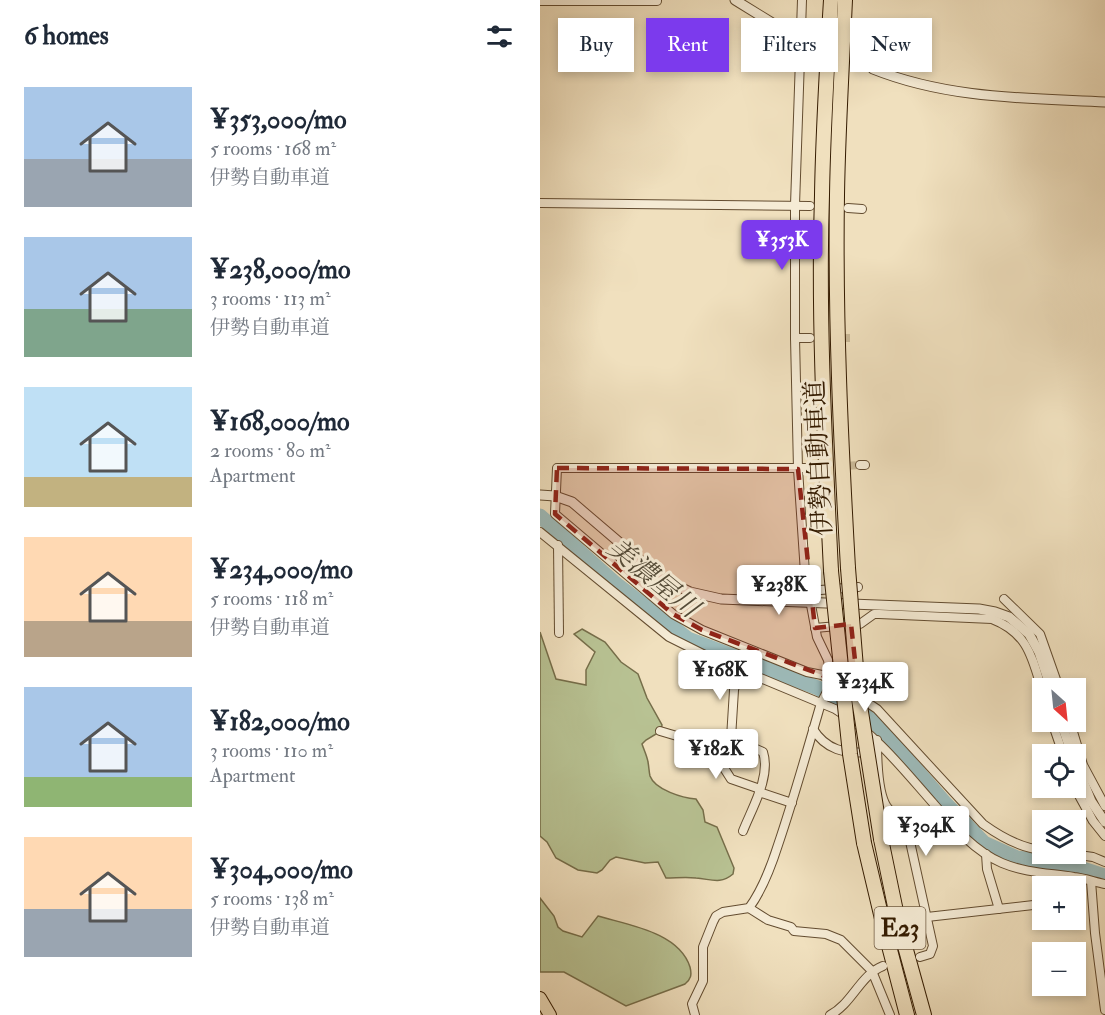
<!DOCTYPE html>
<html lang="en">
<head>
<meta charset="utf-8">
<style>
  body { margin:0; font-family:"IM FELL Double Pica","Noto Serif JP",serif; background:#f2f2f3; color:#1f2937; height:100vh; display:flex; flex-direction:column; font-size:22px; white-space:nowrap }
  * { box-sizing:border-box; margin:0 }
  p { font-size:20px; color:#747a83 }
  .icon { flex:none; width:33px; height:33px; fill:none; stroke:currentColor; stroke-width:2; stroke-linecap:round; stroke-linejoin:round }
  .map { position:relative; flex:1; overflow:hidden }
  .side { display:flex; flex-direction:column; background:#fff; width:540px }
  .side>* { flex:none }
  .guide { position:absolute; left:18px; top:18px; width:456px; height:54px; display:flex; gap:12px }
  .needle { width:39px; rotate:153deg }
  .controls { position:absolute; left:492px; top:678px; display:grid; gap:12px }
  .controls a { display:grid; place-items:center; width:54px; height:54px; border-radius:0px; background:#fff; box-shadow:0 3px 9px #0003; font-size:30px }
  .price { position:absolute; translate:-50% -51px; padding:0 14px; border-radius:6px; background:#fff; color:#222; font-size:20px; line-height:39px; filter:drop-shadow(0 2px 3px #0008) }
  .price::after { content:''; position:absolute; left:50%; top:36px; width:18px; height:14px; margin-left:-9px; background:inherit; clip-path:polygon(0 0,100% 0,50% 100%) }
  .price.selected { background:#7c3aed; color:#fff }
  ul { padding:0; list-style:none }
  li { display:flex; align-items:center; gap:18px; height:150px; padding:0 24px }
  li span { display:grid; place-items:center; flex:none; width:168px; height:120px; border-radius:0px; color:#555 }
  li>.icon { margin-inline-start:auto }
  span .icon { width:72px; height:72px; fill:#fffc; stroke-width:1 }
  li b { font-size:26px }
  h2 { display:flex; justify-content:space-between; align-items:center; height:72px; padding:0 24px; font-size:26px }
  .tag { padding:0 21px; border-radius:0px; background:#fff; box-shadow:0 3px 9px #0003; font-size:21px; line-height:54px }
  .tag.selected { background:#7c3aed; color:#fff }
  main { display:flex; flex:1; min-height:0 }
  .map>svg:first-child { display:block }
  .green { fill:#b8c293; stroke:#766e4a; stroke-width:1.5 }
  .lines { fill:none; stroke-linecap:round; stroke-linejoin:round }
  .river { stroke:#9dbbba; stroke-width:15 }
  .minor-tunnel { stroke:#cab998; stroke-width:8; stroke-dasharray:8 4; stroke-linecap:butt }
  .tertiary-tunnel { stroke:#cab998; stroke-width:9; stroke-dasharray:9 4.5; stroke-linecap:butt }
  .minor-casing { stroke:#634c30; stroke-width:10 }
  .tertiary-casing { stroke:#634c30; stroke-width:11 }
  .primary-casing { stroke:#341b00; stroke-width:14 }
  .motorway-casing { stroke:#341b00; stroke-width:16 }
  .minor { stroke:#f5ebd5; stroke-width:8 }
  .tertiary { stroke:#f5ebd5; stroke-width:9 }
  .primary { stroke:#f0e0be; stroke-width:12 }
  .motorway { stroke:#f0e0be; stroke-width:14 }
  .motorway-bridge-casing { stroke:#341b00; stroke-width:16; stroke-linecap:butt }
  .motorway-bridge { stroke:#f0e0be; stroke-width:14 }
  .marked { fill:#8f2418; fill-opacity:0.2; stroke:#8f2418; stroke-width:4.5; stroke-dasharray:12 8; stroke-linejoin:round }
  .labels { text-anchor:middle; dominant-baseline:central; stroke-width:6; stroke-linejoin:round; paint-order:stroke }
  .shield { fill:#f5ebd5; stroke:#6e5940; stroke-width:1.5 }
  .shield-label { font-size:24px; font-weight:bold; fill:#341b00 }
  .street-label { font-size:26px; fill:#341b00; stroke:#f5ebd5 }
  .water-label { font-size:27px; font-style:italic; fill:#544b38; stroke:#f5ebd5 }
</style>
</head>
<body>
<main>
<section class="side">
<h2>6 homes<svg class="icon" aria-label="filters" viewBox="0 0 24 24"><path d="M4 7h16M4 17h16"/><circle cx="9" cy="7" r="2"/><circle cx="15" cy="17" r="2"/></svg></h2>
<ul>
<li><span style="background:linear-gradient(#a9c7e8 60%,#9aa5b1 0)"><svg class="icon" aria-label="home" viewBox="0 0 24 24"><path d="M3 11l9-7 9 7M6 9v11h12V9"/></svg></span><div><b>¥353,000/mo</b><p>5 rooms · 168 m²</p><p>伊勢自動車道</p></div></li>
<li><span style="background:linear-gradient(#a9c7e8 60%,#7fa58c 0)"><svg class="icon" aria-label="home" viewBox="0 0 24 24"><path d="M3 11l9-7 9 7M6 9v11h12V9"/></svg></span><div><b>¥238,000/mo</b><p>3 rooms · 113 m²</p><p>伊勢自動車道</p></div></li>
<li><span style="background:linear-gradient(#bfe0f5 75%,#c2b280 0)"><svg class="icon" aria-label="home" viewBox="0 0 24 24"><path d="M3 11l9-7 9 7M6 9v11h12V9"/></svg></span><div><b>¥168,000/mo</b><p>2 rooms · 80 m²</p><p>Apartment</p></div></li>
<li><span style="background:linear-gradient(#ffd9b3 70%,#b9a48a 0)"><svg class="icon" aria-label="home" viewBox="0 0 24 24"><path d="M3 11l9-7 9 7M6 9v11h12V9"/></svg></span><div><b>¥234,000/mo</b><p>5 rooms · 118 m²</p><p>伊勢自動車道</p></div></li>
<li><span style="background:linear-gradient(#a9c7e8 75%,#8fb573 0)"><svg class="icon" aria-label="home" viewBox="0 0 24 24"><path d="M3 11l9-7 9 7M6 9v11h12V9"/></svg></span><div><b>¥182,000/mo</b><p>3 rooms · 110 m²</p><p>Apartment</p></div></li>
<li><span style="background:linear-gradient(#ffd9b3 60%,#9aa5b1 0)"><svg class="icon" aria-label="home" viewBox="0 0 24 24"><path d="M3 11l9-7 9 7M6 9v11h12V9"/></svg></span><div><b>¥304,000/mo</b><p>5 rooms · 138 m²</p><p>伊勢自動車道</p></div></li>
</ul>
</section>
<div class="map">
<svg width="565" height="1015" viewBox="0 0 565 1015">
  <rect width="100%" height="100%" fill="#f0e0be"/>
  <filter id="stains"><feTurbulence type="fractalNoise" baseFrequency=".00333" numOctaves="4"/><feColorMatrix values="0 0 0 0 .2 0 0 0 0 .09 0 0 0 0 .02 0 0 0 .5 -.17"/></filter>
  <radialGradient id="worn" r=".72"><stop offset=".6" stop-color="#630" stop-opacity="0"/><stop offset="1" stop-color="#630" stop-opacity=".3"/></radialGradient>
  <!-- green -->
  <g class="green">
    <path d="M42,629l23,13 16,20 17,12 9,24 15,27 -1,6 -15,9 -4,4c2,6 5,12 6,18 1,5 1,10 2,14 5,14 33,22 46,23l7,11 2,12 12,5 17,41 -1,6c-13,11 -22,5 -37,4 -10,-1 -20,0 -30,0l-8,-16 -13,1 -29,-6 -6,3 -8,10 -5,3 -19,-3 -22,-12 -9,-16 -7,-6v-204l16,47 30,6v-15l9,-18 -21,-18z"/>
    <path d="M0,898l14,18 4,11 5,4 19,6 16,-21c30,9 81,16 92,51 2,8 1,12 -5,17l-59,22 -62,-34h-24z"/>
  </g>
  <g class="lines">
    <!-- river -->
    <polyline class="river" points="0,516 76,584 148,639 278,688 335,722 404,802 444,843 477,858 530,865 565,876"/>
    <!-- minor-tunnel -->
    <g class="minor-tunnel">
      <polyline points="278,338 313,338"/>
      <polyline points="272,468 320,465"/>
    </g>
    <!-- tertiary-tunnel -->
    <polyline class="tertiary-tunnel" points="261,38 333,69"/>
    <defs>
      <g id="minor">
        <polyline points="0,1 117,1"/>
        <polyline points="0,203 270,206"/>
        <polyline points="308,208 322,209"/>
        <polyline points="255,338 270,338"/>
        <polyline points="320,465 325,465"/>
        <polyline points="272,468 17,468 15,514 133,614 162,630 267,672 282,675 293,682"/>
        <path d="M0,532l129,105 36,18 130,54c40,24 68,60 98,94 20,23 41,48 69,60 24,10 47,10 72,14 10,1 21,5 31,7"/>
        <polyline points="18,545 19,633"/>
        <polyline points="268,591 318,587"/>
        <polyline points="464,599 500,634 519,688"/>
        <path d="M275,628l45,-4 14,-10h5l113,5c36,14 40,38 50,71"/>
        <polyline points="200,669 194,690 191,738 184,768 191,779 220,789"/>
        <path d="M319,697l18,12 106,115c18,13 37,24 59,26"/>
        <polyline points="512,722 523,754"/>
        <polyline points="530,722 543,765 565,806"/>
        <path d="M273,729c13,21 32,25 55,23"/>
        <path d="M120,731l27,8 44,-1 32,14c8,25 -11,56 -20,79"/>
        <path d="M337,740c0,17 1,54 10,67 6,8 14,12 20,21l26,118 -3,8 -10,3"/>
        <polyline points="535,788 553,821 565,836"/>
        <polyline points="219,792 252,803"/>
        <polyline points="446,854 447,869 459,909"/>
        <polyline points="532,854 553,857 565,862"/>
        <polyline points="551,881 555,933 565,1010"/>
        <polyline points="508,886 509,875"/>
        <polyline points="209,908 228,920 251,927 254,931 286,934 301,940 332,971 350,1015"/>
        <polyline points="387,917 502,904"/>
        <path d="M155,1015l-3,-11 11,-23v-34l10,-25 3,-6 7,-4 26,-4c14,-19 22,-41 29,-63 16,-47 29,-94 43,-142l10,-19 -3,-24 -11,-23 -12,-64 -7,-104 -3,-131v-133l7,-205"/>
        <path d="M290,1015c22,-11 30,-40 53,-49"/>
      </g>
      <g id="tertiary">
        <polyline points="195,0 247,32 261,38"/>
        <path d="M333,69c75,30 153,29 232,33"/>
        <polyline points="0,495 15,496 32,502 121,578 150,592 181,599 439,609 455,612 469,617 489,634 499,652 511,688"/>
        <polyline points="521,722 532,754"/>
        <polyline points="536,764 551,801 565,822"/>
      </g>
      <polyline id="primary" points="0,998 10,1015"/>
      <g id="motorway">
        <path d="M291,0c-4,65 -8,130 -9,195 -4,125 3,251 9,376"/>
        <path d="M305,0c-3,65 -7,130 -8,195 -2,125 4,249 11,373"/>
        <polyline points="341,839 358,921 384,1015"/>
        <polyline points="324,843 343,923 367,1015"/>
      </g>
    </defs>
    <!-- minor casing -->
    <use href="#minor" class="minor-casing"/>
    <!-- tertiary casing -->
    <use href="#tertiary" class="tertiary-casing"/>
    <!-- primary casing -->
    <use href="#primary" class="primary-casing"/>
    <!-- motorway casing -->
    <use href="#motorway" class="motorway-casing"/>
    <!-- minor -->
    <use href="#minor" class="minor"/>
    <!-- tertiary -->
    <use href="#tertiary" class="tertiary"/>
    <!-- primary -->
    <use href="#primary" class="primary"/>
    <!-- motorway -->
    <use href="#motorway" class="motorway"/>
    <defs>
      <g id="motorway-bridge">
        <polyline points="308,568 318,693 341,839"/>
        <polyline points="291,571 310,754 324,843"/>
      </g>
    </defs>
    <!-- motorway-bridge casing -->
    <use href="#motorway-bridge" class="motorway-bridge-casing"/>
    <!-- motorway-bridge -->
    <use href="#motorway-bridge" class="motorway-bridge"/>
  </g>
  <!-- marked area -->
  <path class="marked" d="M17,468l241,1 17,159 36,-4 8,72 -37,-21 -120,-45 -29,-16 -118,-100z"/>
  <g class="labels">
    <!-- shield labels -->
    <rect class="shield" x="334.5" y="907" width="51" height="42" rx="4.5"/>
    <g class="shield-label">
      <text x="360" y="928">E23</text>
    </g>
    <!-- street labels -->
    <g class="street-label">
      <text transform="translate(279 458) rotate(-93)">伊勢自動車道</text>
    </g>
    <!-- water labels -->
    <g class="water-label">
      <text transform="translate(113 578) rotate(39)">美濃屋川</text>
    </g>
  </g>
  <rect width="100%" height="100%" filter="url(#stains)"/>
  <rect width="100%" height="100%" fill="url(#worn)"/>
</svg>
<div class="controls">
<a><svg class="needle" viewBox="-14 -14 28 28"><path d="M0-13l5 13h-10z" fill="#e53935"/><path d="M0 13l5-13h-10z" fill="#747a83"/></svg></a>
<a><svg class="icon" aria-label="locate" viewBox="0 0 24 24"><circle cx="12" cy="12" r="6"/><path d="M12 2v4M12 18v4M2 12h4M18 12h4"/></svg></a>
<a><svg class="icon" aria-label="layers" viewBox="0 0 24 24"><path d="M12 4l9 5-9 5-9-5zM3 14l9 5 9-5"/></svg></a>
<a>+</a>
<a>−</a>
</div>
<b class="price selected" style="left:242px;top:271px">¥353K</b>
<b class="price" style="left:239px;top:616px">¥238K</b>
<b class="price" style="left:180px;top:701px">¥168K</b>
<b class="price" style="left:325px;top:713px">¥234K</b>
<b class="price" style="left:176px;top:780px">¥182K</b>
<b class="price" style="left:386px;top:857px">¥304K</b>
<div class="guide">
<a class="tag">Buy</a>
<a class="tag selected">Rent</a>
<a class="tag">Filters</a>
<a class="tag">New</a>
</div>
</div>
</main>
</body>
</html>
